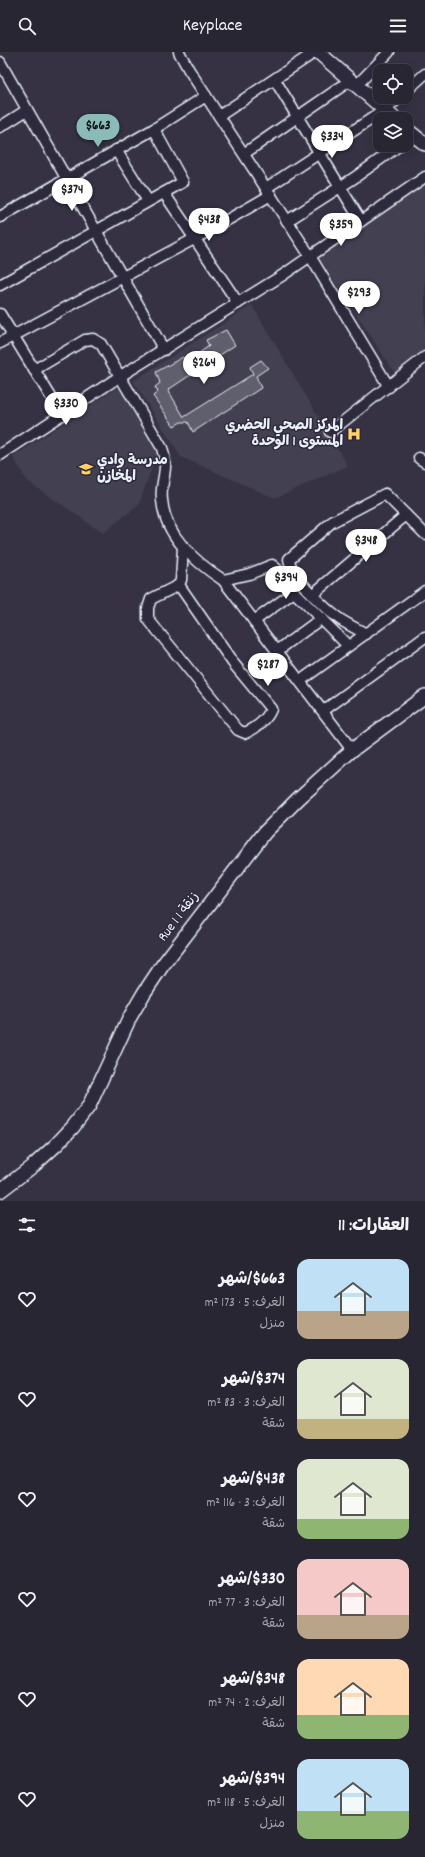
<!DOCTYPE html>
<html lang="ar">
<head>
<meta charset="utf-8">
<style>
  body { margin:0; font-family:Dekko,"Playpen Sans Arabic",sans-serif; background:#302e3b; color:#f1f3f6; direction:rtl; height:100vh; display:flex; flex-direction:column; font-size:15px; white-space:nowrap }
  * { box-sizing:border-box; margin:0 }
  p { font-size:13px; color:#a5a5ac }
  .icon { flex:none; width:22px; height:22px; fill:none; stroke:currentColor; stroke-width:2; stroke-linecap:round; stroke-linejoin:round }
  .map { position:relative; height:1149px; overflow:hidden; direction:ltr }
  .sheet { display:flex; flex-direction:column; background:#282633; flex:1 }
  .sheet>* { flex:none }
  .buttons { position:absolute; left:373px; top:12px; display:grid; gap:8px }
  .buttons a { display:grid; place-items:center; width:40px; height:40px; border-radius:8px; background:#282633; box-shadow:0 2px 10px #0003,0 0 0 1px #44434e; font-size:20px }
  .price { position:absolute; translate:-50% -34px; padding:0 9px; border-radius:14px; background:#fff; color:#222; font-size:13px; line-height:26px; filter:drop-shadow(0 1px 2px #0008) }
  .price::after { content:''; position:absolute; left:50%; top:24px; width:12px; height:9px; margin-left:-6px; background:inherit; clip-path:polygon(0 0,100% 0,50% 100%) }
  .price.on { background:#8bbbb9; color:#111 }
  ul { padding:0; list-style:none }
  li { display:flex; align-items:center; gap:12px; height:100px; padding:0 16px }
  li span { display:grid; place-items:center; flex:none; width:112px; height:80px; border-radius:12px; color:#555 }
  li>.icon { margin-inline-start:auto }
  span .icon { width:48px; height:48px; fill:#fffc; stroke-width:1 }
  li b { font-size:17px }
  h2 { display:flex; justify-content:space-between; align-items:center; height:48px; padding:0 16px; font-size:17px }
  header { display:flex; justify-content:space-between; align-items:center; height:52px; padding:0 16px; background:#282633; font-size:18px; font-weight:600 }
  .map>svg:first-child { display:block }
  .built { fill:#433f51 }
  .building { fill:#605e6e; stroke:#e8f1f8 }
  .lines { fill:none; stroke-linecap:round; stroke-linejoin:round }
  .minor-casing { stroke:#e8f1f8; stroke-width:13 }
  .tertiary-casing { stroke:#e8f1f8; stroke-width:16 }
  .minor { stroke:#2f2a3d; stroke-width:10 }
  .tertiary { stroke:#2f2a3d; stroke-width:13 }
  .labels { text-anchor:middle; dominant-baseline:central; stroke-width:3; stroke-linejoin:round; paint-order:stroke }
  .poi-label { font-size:14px; font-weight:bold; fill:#e8f1f8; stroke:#2f2a3d; text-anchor:end }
  .street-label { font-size:14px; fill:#e8f1f8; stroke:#2f2a3d }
</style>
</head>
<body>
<header><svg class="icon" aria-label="menu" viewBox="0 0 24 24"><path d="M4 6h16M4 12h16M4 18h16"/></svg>Keyplace<svg class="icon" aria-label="search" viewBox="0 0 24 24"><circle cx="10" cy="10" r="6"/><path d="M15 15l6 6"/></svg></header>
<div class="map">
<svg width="425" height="1149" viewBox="0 0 425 1149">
  <rect width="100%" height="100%" fill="#363244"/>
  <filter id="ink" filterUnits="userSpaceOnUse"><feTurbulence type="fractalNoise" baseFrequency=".025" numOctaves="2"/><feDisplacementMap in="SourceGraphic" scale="8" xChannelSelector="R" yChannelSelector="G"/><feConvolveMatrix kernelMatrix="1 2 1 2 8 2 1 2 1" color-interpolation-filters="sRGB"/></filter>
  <g filter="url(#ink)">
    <!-- built -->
    <g class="built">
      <polygon points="425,132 425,296 395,321 318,205"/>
      <polygon points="252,253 348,414 275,446 181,405 133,329"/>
      <polygon points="118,335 158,398 139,453 103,481 27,429 13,405"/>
    </g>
    <!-- building -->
    <polygon class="building" points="226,278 235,293 168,338 184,365 253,322 250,315 261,308 268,316 256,324 261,336 193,380 188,370 181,370 174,374 153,344 158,340 155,335 160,331 156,320 183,305 188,309 209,294 206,288"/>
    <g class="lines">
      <defs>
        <g id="minor">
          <polyline points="179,0 189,18 310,204 389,335"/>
          <polyline points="0,10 164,298"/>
          <polyline points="275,28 361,169"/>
          <polyline points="357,33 389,0"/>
          <polyline points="406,39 425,22"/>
          <polyline points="219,64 315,0"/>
          <polyline points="0,75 27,58"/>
          <polyline points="116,98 148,149"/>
          <polyline points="245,101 351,28"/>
          <polyline points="266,136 385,58 400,45"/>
          <polyline points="164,141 238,251"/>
          <polyline points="0,165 154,77 206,44"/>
          <polyline points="287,169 354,126 400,93"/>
          <polyline points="0,233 183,130 154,77"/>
          <polyline points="0,262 62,363"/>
          <polyline points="0,291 194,187 271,143"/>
          <path d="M34,318l51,-30 8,-1 8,5 61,104c1,5 3,10 3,15 1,11 -5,24 -3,37 3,36 32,61 61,80l129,170"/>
          <polyline points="330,380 425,305"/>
          <polyline points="0,403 119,325 283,223 425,125"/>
          <polyline points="419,406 425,410"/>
          <path d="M223,528l26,-6 23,-9c11,8 15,19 23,28 18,18 36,35 53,53"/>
          <path d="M179,533l54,78 38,46c-4,11 -16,20 -26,24l-7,-3 -90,-111v-11l3,-9 28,-14 2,-5 2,-33"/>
          <polyline points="312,543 406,463"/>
          <polyline points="254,569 294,540"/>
          <path d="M366,582c-9,-5 -17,-9 -25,-14 -15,-10 -51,-44 -52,-61l43,-37 53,-28 40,40"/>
          <polyline points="277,599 322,566"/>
          <polyline points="300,629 425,539"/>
          <polyline points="323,659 425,585"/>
        </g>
        <g id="tertiary">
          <polyline points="318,0 395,67"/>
          <polyline points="406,77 425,92"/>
          <polyline points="0,1139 34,1113 56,1093 73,1075 89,1054 130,965 144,941 162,914 265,780 299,746 352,698 425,644"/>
        </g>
      </defs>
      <!-- minor casing -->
      <use href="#minor" class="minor-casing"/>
      <!-- tertiary casing -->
      <use href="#tertiary" class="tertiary-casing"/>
      <!-- minor -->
      <use href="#minor" class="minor"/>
      <!-- tertiary -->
      <use href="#tertiary" class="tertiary"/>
    </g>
  </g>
  <!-- icons -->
  <defs>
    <symbol id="hospital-bare" viewBox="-9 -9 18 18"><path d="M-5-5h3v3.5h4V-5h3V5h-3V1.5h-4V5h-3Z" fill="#ffd166" stroke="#2f2a3d" stroke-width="2.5" paint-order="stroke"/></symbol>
    <symbol id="school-bare" viewBox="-9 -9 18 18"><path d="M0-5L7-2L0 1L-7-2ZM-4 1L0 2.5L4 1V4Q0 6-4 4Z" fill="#ffd166" stroke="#2f2a3d" stroke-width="2.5" paint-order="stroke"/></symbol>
  </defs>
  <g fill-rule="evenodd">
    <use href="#hospital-bare" x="344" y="372" width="20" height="20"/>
    <use href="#school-bare" x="76" y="407" width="20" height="20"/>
  </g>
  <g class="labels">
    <!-- poi labels -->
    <g class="poi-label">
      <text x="343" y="374">المركز الصحي الحضري<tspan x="343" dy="16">المستوى 1 الوحدة</tspan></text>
      <text x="97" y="409" text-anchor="start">مدرسة وادي<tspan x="97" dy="16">المخازن</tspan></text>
    </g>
    <!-- street labels -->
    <g class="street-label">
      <text transform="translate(179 865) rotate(-53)">Rue 1 زنقة 1</text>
    </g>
  </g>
</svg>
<div class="buttons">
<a><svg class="icon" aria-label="locate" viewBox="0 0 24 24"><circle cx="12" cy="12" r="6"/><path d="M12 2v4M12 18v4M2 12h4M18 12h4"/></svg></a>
<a><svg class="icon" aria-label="layers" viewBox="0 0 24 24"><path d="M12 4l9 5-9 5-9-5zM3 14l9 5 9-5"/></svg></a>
</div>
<b class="price on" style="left:98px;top:96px">$663</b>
<b class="price" style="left:332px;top:107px">$334</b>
<b class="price" style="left:72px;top:160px">$374</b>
<b class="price" style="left:209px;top:190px">$438</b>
<b class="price" style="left:341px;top:195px">$359</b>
<b class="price" style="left:359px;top:263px">$293</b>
<b class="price" style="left:204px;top:333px">$264</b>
<b class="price" style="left:66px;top:374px">$330</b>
<b class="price" style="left:366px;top:511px">$348</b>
<b class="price" style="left:286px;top:548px">$394</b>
<b class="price" style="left:268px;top:635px">$287</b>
</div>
<section class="sheet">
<h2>العقارات: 11<svg class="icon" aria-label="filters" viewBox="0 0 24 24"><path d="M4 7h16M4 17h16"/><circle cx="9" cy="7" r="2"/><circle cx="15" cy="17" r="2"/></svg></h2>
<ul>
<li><span style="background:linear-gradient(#bfe0f5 65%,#b9a48a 0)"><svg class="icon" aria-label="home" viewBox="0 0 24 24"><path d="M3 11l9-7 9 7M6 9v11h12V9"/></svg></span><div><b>$663/شهر</b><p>الغرف: 5 · 173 m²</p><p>منزل</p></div><svg class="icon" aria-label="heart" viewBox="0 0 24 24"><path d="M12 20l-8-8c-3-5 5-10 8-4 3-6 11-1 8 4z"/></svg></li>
<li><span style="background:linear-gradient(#dfe7d0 75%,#c2b280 0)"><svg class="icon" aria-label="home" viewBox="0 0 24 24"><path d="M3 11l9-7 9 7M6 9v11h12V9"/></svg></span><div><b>$374/شهر</b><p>الغرف: 3 · 83 m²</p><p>شقة</p></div><svg class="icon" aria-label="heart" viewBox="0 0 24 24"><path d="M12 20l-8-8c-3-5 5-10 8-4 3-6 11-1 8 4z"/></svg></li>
<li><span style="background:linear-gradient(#dfe7d0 75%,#8fb573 0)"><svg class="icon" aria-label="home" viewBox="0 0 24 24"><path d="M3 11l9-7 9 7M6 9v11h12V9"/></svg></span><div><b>$438/شهر</b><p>الغرف: 3 · 116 m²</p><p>شقة</p></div><svg class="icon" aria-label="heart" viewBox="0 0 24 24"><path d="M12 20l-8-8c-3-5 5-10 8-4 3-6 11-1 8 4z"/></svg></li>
<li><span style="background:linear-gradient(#f6c9c9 70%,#b9a48a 0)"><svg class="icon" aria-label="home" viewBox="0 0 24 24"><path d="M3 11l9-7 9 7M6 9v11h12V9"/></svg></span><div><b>$330/شهر</b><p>الغرف: 3 · 77 m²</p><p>شقة</p></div><svg class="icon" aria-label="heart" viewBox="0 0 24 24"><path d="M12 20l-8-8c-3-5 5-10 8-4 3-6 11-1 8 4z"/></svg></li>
<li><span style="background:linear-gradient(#ffd9b3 70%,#8fb573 0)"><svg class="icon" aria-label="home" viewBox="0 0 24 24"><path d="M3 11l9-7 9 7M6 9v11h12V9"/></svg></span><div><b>$348/شهر</b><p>الغرف: 2 · 74 m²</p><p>شقة</p></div><svg class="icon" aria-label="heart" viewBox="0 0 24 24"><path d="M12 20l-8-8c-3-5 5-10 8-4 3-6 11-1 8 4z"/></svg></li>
<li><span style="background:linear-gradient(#bfe0f5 65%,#8fb573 0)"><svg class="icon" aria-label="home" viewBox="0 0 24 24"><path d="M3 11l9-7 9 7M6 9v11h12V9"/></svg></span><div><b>$394/شهر</b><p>الغرف: 5 · 118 m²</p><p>منزل</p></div><svg class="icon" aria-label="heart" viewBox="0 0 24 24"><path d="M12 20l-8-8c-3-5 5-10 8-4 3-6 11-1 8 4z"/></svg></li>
</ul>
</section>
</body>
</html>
